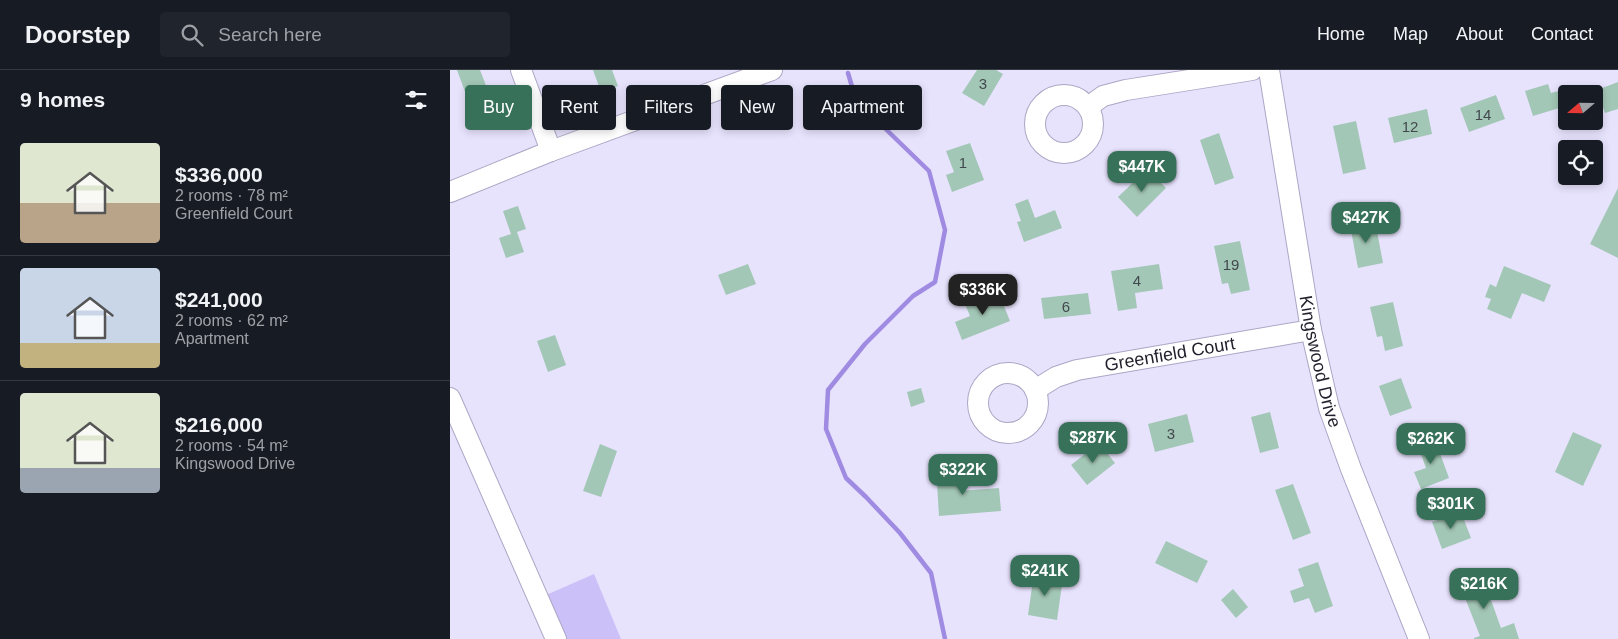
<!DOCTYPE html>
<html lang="en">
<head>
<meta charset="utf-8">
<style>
  body { margin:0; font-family:Arial,sans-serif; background:#20242c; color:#f1f3f6; height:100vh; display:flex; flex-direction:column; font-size:19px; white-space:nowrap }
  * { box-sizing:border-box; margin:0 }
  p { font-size:16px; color:#9ea1a6 }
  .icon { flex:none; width:28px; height:28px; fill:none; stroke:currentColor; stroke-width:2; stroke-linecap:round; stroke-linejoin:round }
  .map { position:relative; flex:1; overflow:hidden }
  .sheet { display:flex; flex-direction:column; background:#171b24; width:450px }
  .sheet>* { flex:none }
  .banner { position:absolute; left:15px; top:15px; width:475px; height:45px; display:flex; gap:10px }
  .needle { width:32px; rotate:250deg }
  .tools { position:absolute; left:1108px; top:15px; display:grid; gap:10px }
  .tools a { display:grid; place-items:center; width:45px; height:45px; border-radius:5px; background:#171b24; box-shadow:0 2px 8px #0003; font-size:25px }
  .price { position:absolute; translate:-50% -42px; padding:0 11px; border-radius:10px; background:#38715a; color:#fff; font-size:16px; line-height:32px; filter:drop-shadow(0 1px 2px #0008) }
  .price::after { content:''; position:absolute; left:50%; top:30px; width:15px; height:11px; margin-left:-8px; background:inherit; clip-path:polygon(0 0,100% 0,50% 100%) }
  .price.on { background:#222; color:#fff }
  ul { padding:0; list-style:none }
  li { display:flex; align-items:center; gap:15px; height:125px; padding:0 20px }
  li+li { border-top:1px solid #363941 }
  li span { display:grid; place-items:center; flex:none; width:140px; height:100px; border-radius:5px; color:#555 }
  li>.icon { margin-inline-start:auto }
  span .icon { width:60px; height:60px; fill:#fffc; stroke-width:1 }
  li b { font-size:21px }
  h2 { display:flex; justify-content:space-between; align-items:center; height:60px; padding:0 20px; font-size:21px }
  .tag { padding:0 18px; border-radius:5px; background:#171b24; box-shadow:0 2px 8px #0003; font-size:18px; line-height:45px }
  .tag.on { background:#38715a; color:#fff }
  header { display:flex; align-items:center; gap:30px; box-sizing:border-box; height:70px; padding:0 25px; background:#171b24; border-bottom:1px solid #363941 }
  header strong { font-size:24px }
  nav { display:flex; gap:28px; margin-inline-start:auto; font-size:18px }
  .search { width:350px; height:45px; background:#20242c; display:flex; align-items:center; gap:12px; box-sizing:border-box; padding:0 18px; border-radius:5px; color:#9ea1a6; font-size:19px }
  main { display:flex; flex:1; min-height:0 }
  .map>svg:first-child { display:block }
  .green { fill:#ccc0f8 }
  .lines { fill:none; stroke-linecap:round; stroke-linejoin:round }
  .stream { stroke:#a08be2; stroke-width:4.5 }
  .building { fill:#a3c7b6 }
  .minor-casing { stroke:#aca6c5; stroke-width:22 }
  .minor { stroke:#fff; stroke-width:20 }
  .labels { text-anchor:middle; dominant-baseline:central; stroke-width:5; stroke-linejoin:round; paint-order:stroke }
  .number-label { font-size:15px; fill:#42494e }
  .street-label { font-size:18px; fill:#211f2b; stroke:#fff }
</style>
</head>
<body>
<header>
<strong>Doorstep</strong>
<div class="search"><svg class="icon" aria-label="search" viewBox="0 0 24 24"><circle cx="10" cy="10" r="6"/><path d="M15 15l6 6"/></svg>Search here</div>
<nav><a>Home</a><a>Map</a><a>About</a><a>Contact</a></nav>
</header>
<main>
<section class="sheet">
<h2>9 homes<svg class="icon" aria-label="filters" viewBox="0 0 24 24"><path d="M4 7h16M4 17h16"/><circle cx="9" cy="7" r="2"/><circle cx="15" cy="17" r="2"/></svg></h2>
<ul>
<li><span style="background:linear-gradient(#dfe7d0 60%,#b9a48a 0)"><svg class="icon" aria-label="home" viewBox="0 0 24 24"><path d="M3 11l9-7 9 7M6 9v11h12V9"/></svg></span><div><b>$336,000</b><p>2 rooms · 78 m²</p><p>Greenfield Court</p></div></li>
<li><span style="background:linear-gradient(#c9d6e8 75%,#c2b280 0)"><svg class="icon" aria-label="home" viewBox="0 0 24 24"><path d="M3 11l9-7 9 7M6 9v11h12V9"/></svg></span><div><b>$241,000</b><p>2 rooms · 62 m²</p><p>Apartment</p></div></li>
<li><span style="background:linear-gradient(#dfe7d0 75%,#9aa5b1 0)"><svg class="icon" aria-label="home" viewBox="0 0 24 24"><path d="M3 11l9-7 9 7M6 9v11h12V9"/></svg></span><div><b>$216,000</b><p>2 rooms · 54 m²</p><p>Kingswood Drive</p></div></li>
</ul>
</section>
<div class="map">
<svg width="1168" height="569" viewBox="0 0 1168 569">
  <rect width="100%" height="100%" fill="#e8e3fd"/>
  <!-- green -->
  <polygon class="green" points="144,504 171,569 115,569 96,525"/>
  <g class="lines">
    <!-- stream -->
    <polyline class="stream" points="398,3 403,20 413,37 479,101 495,160 485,212 463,226 415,274 378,320 376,359 396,408 416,427 450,463 481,503 495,569"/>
  </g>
  <!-- building -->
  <g class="building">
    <polygon points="7,0 30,0 49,49 28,57"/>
    <polygon points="143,0 162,0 168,16 151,22"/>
    <polygon points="527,0 546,0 553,4 534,36 512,23"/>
    <polygon points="1168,12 1168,39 1155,43 1147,20"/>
    <polygon points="1098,14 1101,23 1116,19 1116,36 1083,46 1075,21"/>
    <polygon points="1046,25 1055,49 1019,62 1010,38"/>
    <polygon points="977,39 982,64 944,73 938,48"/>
    <polygon points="906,51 916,99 893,104 883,56"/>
    <polygon points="769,63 784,108 765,115 750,70"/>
    <polygon points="520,73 534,110 502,122 496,105 504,102 496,81"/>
    <polygon points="697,99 716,118 687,147 668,127"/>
    <polygon points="1168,118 1168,188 1140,174"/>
    <polygon points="578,129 585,148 605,140 612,158 574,172 567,152 571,151 565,134"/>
    <polygon points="68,136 76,159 67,162 74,182 56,188 49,168 61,164 53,141"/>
    <polygon points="925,151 933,193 908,198 900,155"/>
    <polygon points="790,171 800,220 781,224 778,213 772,214 764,176"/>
    <polygon points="298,194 306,214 276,225 268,205"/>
    <polygon points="709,194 713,219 685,223 687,238 668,241 661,201"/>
    <polygon points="1054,196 1101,215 1094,232 1072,223 1061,249 1037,239 1041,229 1035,227 1040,214 1046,217"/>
    <polygon points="548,221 560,251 512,270 505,252 520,246 515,234"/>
    <polygon points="638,223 641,244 594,249 591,228"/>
    <polygon points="943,232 953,276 935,281 932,266 927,267 920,237"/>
    <polygon points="105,265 116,295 98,302 87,271"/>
    <polygon points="951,308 962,338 940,346 929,316"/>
    <polygon points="471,318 475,332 461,337 457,322"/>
    <polygon points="820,342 829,378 810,383 801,347"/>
    <polygon points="737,344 744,372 705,382 698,354"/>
    <polygon points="1123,362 1152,375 1133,416 1105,402"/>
    <polygon points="984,367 999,408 971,419 964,402 976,398 967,373"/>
    <polygon points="649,373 665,393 637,415 621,395"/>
    <polygon points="150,374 167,381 151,427 133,421"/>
    <polygon points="507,395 509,421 549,418 551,441 489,446 486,397"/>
    <polygon points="843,414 861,463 843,470 825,420"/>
    <polygon points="1011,442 1021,468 992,479 982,452"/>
    <polygon points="716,471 758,491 747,513 705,493"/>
    <polygon points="868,492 883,536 865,543 859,528 844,533 840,521 854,516 848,499"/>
    <polygon points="1031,502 1051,558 1064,553 1069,569 1024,569 1024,568 1030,566 1008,510"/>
    <polygon points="584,503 613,508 607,550 578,545"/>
    <polygon points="783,519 798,537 786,548 771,530"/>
  </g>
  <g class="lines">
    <defs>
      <g id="minor">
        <polyline points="71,0 101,81"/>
        <path id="s1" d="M819,0l42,260 18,78 22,61 68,170"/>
        <circle cx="614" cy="54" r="29"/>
        <polyline points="638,37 653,26 676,20 802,0"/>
        <polyline points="0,122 101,81 322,0"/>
        <circle cx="558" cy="333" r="30"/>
        <path id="s2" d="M585,320l21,-13 21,-7 234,-40"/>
        <polyline points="0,328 106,569"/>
      </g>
    </defs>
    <!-- minor casing -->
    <use href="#minor" class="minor-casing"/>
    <!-- minor -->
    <use href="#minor" class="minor"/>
  </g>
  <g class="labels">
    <!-- number labels -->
    <g class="number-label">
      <text x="533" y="13">3</text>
      <text x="1033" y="44">14</text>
      <text x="960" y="56">12</text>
      <text x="513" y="92">1</text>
      <text x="781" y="194">19</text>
      <text x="687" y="210">4</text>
      <text x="616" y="236">6</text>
      <text x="721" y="363">3</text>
    </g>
    <!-- street labels -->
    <g class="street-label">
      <text stroke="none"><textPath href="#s2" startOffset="141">Greenfield Court</textPath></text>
      <text stroke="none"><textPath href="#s1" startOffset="296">Kingswood Drive</textPath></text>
    </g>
  </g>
</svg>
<div class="tools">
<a><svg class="needle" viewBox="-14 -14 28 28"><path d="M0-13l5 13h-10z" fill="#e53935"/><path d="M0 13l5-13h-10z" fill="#9ea1a6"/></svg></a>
<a><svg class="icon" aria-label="locate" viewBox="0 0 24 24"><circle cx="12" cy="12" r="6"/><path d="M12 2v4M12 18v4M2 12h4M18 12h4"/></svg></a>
</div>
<b class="price" style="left:692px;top:123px">$447K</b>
<b class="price" style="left:916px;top:174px">$427K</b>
<b class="price on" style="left:533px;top:246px">$336K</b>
<b class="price" style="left:643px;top:394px">$287K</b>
<b class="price" style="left:981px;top:395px">$262K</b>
<b class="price" style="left:513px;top:426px">$322K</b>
<b class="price" style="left:1001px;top:460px">$301K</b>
<b class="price" style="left:595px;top:527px">$241K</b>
<b class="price" style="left:1034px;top:540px">$216K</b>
<div class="banner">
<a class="tag on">Buy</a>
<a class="tag">Rent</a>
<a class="tag">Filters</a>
<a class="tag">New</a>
<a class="tag">Apartment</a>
</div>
</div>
</main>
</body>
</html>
